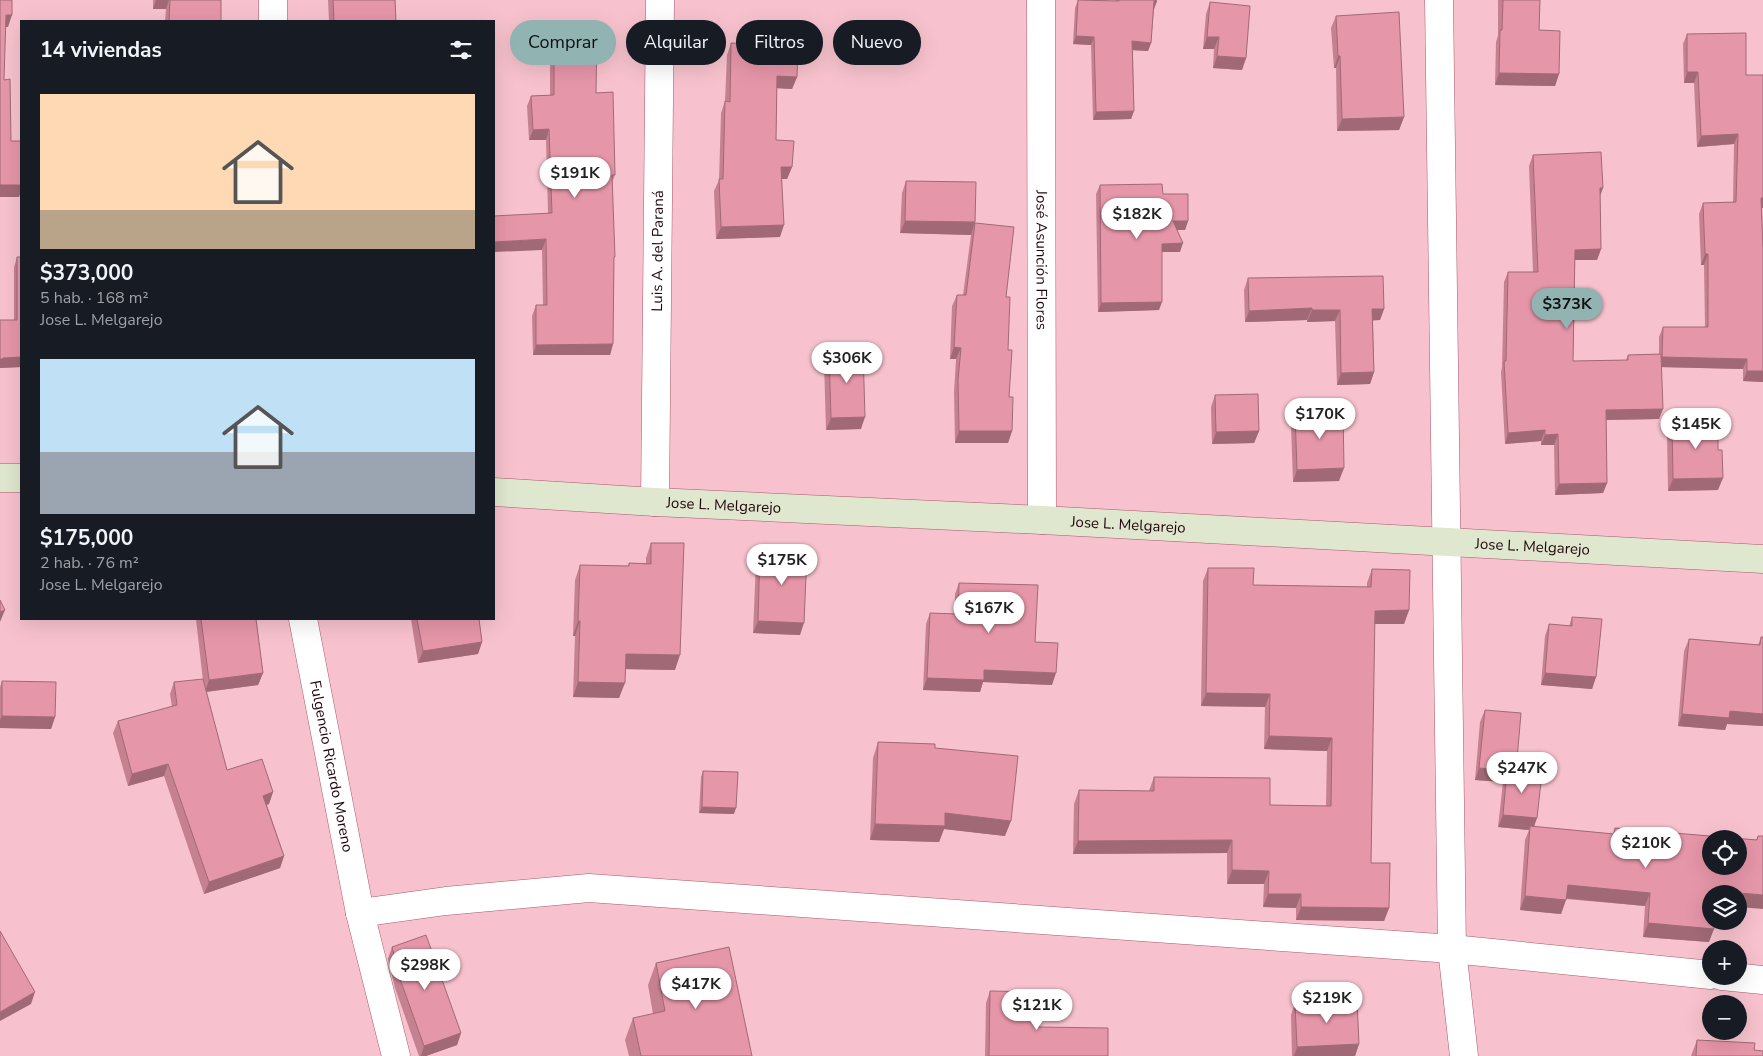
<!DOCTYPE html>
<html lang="es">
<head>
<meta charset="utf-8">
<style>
  body { margin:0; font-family:"Nunito Sans",sans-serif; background:#242831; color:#f1f3f6; height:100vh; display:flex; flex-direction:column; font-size:19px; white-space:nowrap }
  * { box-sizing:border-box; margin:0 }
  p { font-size:16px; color:#9ea1a6 }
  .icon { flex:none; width:28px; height:28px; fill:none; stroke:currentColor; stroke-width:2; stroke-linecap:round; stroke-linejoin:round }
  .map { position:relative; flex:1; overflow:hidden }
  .sheet { position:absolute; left:20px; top:20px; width:475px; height:600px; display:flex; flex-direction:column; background:#171b24; border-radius:0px; box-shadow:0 5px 20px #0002 }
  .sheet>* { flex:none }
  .hud { position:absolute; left:510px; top:20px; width:475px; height:45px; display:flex; gap:10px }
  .tools { position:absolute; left:1702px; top:830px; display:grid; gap:10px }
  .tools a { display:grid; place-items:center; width:45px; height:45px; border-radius:50%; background:#171b24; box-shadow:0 5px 20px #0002; font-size:25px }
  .price { position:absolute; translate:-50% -42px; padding:0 11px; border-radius:18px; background:#fff; color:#222; font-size:16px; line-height:32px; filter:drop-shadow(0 1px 2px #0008) }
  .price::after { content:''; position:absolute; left:50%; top:30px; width:15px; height:11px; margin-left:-8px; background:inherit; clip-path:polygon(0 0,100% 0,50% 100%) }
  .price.on { background:#91b3b1; color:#111 }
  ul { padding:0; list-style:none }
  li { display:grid; align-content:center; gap:10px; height:265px; padding:0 20px }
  li span { display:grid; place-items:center; height:155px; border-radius:0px; color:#555 }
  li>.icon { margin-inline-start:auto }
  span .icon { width:90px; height:90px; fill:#fffc; stroke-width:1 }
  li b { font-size:21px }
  h2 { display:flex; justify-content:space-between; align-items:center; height:60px; padding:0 20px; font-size:21px }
  .chip { padding:0 18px; border-radius:22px; background:#171b24; box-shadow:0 5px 20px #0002; font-size:18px; line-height:45px }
  .chip.on { background:#91b3b1; color:#111 }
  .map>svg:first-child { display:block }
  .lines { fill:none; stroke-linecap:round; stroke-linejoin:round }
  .street-casing { stroke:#a7596d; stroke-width:29 }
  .secondary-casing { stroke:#a7596d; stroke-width:29 }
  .street { stroke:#fff; stroke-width:28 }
  .secondary { stroke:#dfe7ce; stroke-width:28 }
  .wall { fill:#c68191 }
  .shaded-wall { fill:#a16976 }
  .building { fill:#e696a9; stroke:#a16976; fill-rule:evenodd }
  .labels { text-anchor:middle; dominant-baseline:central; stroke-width:5; stroke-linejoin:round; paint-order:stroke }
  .street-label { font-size:15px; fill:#21050d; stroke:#f9d4dc }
</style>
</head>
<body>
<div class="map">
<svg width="1763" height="1056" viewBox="0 0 1763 1056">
  <rect width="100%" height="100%" fill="#f7c2cd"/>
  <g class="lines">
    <defs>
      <g id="street">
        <polyline points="273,0 273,21"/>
        <path id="s1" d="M1041,0l1,520"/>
        <polyline points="1439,0 1452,949 1464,1056"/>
        <path id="s2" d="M655,502l5,-502"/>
        <path id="s3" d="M303,619l57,294 36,143"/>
        <polyline points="360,913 446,901 589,888 1452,949 1711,975"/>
        <polyline points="1722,976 1763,980"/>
      </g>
      <g id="secondary">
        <polyline points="0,478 21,478"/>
        <path id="s4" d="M494,492l161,10 387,18 721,39"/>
      </g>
    </defs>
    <!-- street casing -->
    <use href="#street" class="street-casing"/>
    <!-- secondary casing -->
    <use href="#secondary" class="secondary-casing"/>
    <!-- street -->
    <use href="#street" class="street"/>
    <!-- secondary -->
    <use href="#secondary" class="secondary"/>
  </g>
  <!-- wall -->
  <g class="wall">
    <polygon points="153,0 221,0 221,21 165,21 166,9 153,9"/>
    <polygon points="328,0 395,0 396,21 329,21"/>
    <polygon points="1078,0 1115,1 1115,0 1157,0 1154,9 1151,43 1148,51 1133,50 1134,111 1131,119 1093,120 1091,45 1073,44 1075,8"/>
    <polygon points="1498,0 1540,0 1539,30 1559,74 1555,86 1495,85 1496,42 1498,35"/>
    <polygon points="1210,2 1246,58 1242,70 1213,68 1214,49 1203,49 1206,14"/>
    <polygon points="1336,16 1404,117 1399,130 1337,131 1336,68 1334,68 1331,28"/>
    <polygon points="554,28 596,93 615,175 612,182 614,261 613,344 610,355 533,355 532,316 536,305 543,305 542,250 548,213 546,140 529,140 527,106 531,96 550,95 550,39"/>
    <polygon points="1687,34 1746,75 1763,75 1763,208 1762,208 1763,249 1763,382 1743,381 1743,369 1661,367 1659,419 1606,420 1607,483 1603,493 1555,495 1554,445 1541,445 1541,441 1505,444 1501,372 1502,368 1504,282 1508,272 1533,272 1529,166 1533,155 1600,197 1601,249 1597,260 1575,260 1573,361 1626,360 1628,355 1659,354 1659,337 1663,327 1705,327 1704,265 1701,265 1699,214 1703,203 1733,202 1734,144 1697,147 1694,83 1684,83 1683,44"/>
    <polygon points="731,43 797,77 792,89 777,88 776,140 792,167 787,179 782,179 780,237 716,239 714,191 719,180 721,113 725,101 727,55"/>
    <polygon points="906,181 975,223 1006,297 1009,397 1012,431 1008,443 955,443 954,392 956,359 950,359 952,306 957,295 963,295 971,235 900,233 902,193"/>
    <polygon points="1100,185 1163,194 1188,221 1185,230 1177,230 1180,252 1162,252 1159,310 1098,312 1096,194"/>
    <polygon points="17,257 21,257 21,367 0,368 14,320 14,267"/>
    <polygon points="1248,278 1384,309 1380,320 1373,320 1374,372 1370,384 1337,385 1335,321 1307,322 1307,320 1245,322 1244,290"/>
    <polygon points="829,351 861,429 826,430 824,363"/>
    <polygon points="1215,395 1259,431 1254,443 1212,444 1211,407"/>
    <polygon points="1295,413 1339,481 1293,482 1291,425"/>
    <polygon points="1672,421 1718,490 1668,491 1667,433"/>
    <polygon points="651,543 675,670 625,669 619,698 573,697 575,636 573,636 575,580 580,565 628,566 629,563 646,563 646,558"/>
    <polygon points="760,550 800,635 753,633 756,562"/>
    <polygon points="1208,568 1253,585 1367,587 1367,583 1372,569 1409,610 1404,624 1374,624 1371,863 1389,908 1384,921 1296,920 1296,908 1263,907 1264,884 1227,884 1227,853 1073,854 1074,804 1079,790 1149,791 1154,777 1270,805 1326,806 1327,751 1264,749 1265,707 1201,706 1203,581"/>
    <polygon points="959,583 1035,642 1052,685 983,682 980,692 923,690 926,624 930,613 955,614 955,594"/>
    <polygon points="1572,617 1596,677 1592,689 1541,685 1545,636 1549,624 1569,626"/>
    <polygon points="196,619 256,619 263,673 258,685 206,692 227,770 273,792 269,804 267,805 284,856 280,868 204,894 164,776 128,786 113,733 118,721 172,707 170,694 174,682 203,681"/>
    <polygon points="411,619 479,619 482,642 478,654 418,663"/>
    <polygon points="1761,637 1763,637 1763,726 1727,724 1725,730 1678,726 1684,651 1689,639 1758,645"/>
    <polygon points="2,681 55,717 51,729 0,728 0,687"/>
    <polygon points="1485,710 1516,771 1534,827 1613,834 1615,828 1756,840 1758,836 1763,836 1711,894 1709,942 1643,937 1645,906 1566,899 1561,914 1520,910 1525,840 1529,830 1498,827 1503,782 1475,780 1480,722"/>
    <polygon points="878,742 935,748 1005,836 944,829 939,842 870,840 873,758"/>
    <polygon points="703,771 734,814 699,813 701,777"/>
    <polygon points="392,947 461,1033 457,1045 426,1056 419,1056 395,988 388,959"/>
    <polygon points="656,963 752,1056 629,1056 625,1040 633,1018 653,1014 648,985"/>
    <polygon points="990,991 1039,1027 1108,1056 985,1056 986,1003"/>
    <polygon points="1295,1003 1359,1044 1355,1056 1292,1056 1291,1015"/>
    <polygon points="1697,1040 1754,1050 1763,1056 1691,1056"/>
  </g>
  <!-- shaded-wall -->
  <g class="shaded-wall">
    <polygon points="156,0 169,0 166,9 153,9"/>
    <polygon points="1154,1 1157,1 1154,9"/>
    <polygon points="6,15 12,15 8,27 2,27"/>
    <polygon points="1076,36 1094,37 1091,45 1073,44"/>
    <polygon points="1207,37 1219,37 1214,49 1203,49"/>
    <polygon points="1132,41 1151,43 1148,51 1129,50"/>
    <polygon points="1217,56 1246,58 1242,70 1213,68"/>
    <polygon points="1338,56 1340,56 1336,68 1334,68"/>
    <polygon points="1687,72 1698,72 1694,83 1684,83"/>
    <polygon points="1499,73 1559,74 1555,86 1495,85"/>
    <polygon points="777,76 797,77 792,89 773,88"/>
    <polygon points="1134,111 1131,119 1093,120 1096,112"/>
    <polygon points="1404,117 1399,130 1337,131 1342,119"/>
    <polygon points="549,129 546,140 529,140 533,130"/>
    <polygon points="1738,134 1734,144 1697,147 1701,136"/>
    <polygon points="781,167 792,167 787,179 777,179"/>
    <polygon points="0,185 21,185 21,192 19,197 0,197"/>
    <polygon points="1600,188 1603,188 1599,199"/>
    <polygon points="1761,198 1763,198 1763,208 1757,208"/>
    <polygon points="905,221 975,222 971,235 900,233"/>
    <polygon points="1173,221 1188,221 1185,230 1170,230"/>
    <polygon points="784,225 780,237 716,239 721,227"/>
    <polygon points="546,239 542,250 494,252 494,242"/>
    <polygon points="1183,243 1180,252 1159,252 1162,244"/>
    <polygon points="1601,249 1597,260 1571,260 1575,250"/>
    <polygon points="1705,254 1708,254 1704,265 1701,265"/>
    <polygon points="1162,302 1159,310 1098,312 1101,303"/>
    <polygon points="1312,308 1307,320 1245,322 1249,311"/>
    <polygon points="1372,309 1384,309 1380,320 1368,321"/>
    <polygon points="1312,310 1340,310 1335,321 1307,322"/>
    <polygon points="613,344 610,355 533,355 536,345"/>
    <polygon points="954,347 961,348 956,359 950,359"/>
    <polygon points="21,357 21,367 0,368 0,359 3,358"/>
    <polygon points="1662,357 1747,359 1743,369 1658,367"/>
    <polygon points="1747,371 1763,371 1763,382 1743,381"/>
    <polygon points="1374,372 1370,384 1337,385 1341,373"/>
    <polygon points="1663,409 1659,419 1602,420 1606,410"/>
    <polygon points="865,417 861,429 826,430 831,418"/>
    <polygon points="1545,430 1541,441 1505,444 1508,433"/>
    <polygon points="959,431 1012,431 1008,443 955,443"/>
    <polygon points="1259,431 1254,443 1212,444 1216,432"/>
    <polygon points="1558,434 1554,445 1541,445 1545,435"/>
    <polygon points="1344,468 1339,481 1293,482 1297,470"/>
    <polygon points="1723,478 1718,490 1668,491 1673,479"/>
    <polygon points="1607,483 1603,493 1555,495 1559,484"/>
    <polygon points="5,610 0,622 0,612"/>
    <polygon points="1409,610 1404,624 1370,624 1375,611"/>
    <polygon points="578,621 580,621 575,636 573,636"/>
    <polygon points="758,621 804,623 800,635 753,633"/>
    <polygon points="482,642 478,654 418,663 423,651"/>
    <polygon points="626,654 680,655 675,670 620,669"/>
    <polygon points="984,670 1056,673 1052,685 983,682 980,692 923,690 927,678"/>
    <polygon points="263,673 258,685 205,692 209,680"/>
    <polygon points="1545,673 1596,677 1592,689 1541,685"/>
    <polygon points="578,682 625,683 619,698 573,697"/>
    <polygon points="1206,693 1270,694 1265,707 1201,706"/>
    <polygon points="1730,711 1763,714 1763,726 1727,724 1725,730 1678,726 1682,714"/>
    <polygon points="2,716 55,717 51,729 0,728 0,720"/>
    <polygon points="1269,736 1332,738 1327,751 1264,749"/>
    <polygon points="168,764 164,776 128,786 132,774"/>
    <polygon points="1479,768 1516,771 1507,770 1503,782 1475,780"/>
    <polygon points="273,792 269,804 259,807 263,796"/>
    <polygon points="702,807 736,808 734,814 699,813"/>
    <polygon points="945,813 1011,821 1005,836 944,829 939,842 870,840 875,824"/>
    <polygon points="1503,815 1537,818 1533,830 1530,826 1529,830 1498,827"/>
    <polygon points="1232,840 1227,853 1073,854 1078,841"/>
    <polygon points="284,856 280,868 204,894 209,882"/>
    <polygon points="1232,870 1269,871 1264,884 1227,884"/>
    <polygon points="1568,885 1650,893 1645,906 1563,898"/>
    <polygon points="1717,891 1763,895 1763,909 1739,907 1739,894 1716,894"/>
    <polygon points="1268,894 1301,894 1296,908 1263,907"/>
    <polygon points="1525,896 1566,900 1561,914 1520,910"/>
    <polygon points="1301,907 1389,908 1384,921 1296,920"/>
    <polygon points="1648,923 1714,929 1709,942 1643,937"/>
    <polygon points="35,992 31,1004 0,1021 0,1012"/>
    <polygon points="461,1033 457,1045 426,1056 421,1056 424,1046"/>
    <polygon points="1359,1044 1355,1056 1294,1056 1297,1047"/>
  </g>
  <!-- building -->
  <g class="building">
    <polygon points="0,0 12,0 12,15 6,15 4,80 10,79 11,141 21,141 21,185 0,185"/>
    <polygon points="170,0 221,0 221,21 169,21"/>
    <polygon points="333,0 395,0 396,21 334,21"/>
    <polygon points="1078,0 1119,1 1119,0 1157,0 1154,1 1151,43 1132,41 1134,111 1096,112 1094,37 1076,36"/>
    <polygon points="1503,0 1540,0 1539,30 1560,31 1559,74 1499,73 1500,30 1502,30"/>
    <polygon points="1210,2 1250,6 1246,58 1217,56 1219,37 1207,37"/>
    <polygon points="1399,12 1404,117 1342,119 1340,56 1338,56 1336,16"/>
    <polygon points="554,28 597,28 596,93 613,92 615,175 612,175 615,257 614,257 613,344 536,345 536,305 547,305 546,239 494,242 494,216 552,213 549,129 533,130 531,96 554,95"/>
    <polygon points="1746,33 1746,75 1763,75 1763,198 1761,198 1763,249 1763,371 1747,371 1747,359 1662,357 1663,327 1708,327 1708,254 1705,254 1703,203 1736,202 1738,134 1701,136 1698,72 1687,72 1687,34"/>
    <polygon points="731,43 798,46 797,77 777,76 776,140 794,141 792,167 781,167 784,225 721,227 719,179 723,179 725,101 730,102"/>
    <polygon points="1601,152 1603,188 1600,188 1601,249 1575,250 1573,361 1628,360 1628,355 1661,354 1663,409 1606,410 1607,483 1559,484 1558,434 1545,435 1545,430 1508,433 1504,361 1506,361 1508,272 1538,272 1533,155"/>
    <polygon points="906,181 976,182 975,222 905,221"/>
    <polygon points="1162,184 1163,194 1188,194 1188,221 1173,221 1183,243 1162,244 1162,302 1101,303 1100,185"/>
    <polygon points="975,223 1014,227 1006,297 1010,297 1008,350 1012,350 1009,397 1013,397 1012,431 959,431 958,380 961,348 954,347 957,295 966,295"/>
    <polygon points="17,257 21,257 21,357 3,358 3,359 0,359 0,320 17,320"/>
    <polygon points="1383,276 1384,309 1372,309 1374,372 1341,373 1340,310 1312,310 1312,308 1249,311 1248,278"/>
    <polygon points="863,350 865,417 831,418 829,351"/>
    <polygon points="1258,394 1259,431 1216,432 1215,395"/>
    <polygon points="1343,411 1344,468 1297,470 1295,413"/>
    <polygon points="1672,421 1718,421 1718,450 1722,450 1723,478 1673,479"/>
    <polygon points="651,543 684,543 680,655 626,654 625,683 578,682 580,621 578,621 580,565 629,566 629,563 651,564"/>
    <polygon points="760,550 807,552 804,623 758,621"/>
    <polygon points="1208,568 1254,568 1253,585 1371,587 1372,569 1410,570 1409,610 1375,611 1371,863 1390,863 1389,908 1301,907 1301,894 1268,894 1269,871 1232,870 1232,840 1078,841 1079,790 1154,791 1154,777 1270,778 1270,805 1331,806 1332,738 1269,736 1270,694 1206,693"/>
    <polygon points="959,583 1038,585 1035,642 1058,643 1056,673 984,670 984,680 927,678 930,613 958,614"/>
    <polygon points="0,600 5,610 0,612"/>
    <polygon points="1572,617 1602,619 1596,677 1545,673 1549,624 1572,626"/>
    <polygon points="201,619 256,619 263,673 209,680"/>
    <polygon points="417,619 479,619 482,642 423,651"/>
    <polygon points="1761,637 1763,637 1763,714 1730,711 1729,718 1682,714 1689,639 1760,645"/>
    <polygon points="203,679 227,770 262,759 273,792 263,796 284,856 209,882 168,764 132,774 118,721 177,705 174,682"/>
    <polygon points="2,681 56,682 55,717 2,716"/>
    <polygon points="1485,710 1521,713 1516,771 1479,768"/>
    <polygon points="878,742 935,744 935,748 1018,756 1011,821 945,813 945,826 875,824"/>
    <polygon points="1507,770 1542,773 1537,818 1503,815"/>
    <polygon points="703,771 738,772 736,808 702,807"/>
    <path d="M1530,826l84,8 1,-6 142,12 1,-4h5v59l-46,-4v3h-6v27h3v8l-66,-6 2,-30 -82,-8 -2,15 -41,-4zM1711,839h28v27h-28z"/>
    <polygon points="0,931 35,992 0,1012"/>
    <polygon points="426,935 461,1033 424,1046 399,976 392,947"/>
    <polygon points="729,947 752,1056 641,1056 633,1018 665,1011 656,963"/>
    <polygon points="990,991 1039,992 1039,1027 1108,1028 1108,1056 989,1056"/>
    <polygon points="1357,1000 1359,1044 1297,1047 1295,1003"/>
    <polygon points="1697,1040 1755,1043 1754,1050 1763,1051 1763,1056 1696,1056"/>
  </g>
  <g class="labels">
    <!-- street labels -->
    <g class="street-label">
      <text stroke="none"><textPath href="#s2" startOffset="251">Luis A. del Paraná</textPath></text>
      <text stroke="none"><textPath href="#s1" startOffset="260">José Asunción Flores</textPath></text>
      <text stroke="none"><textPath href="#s4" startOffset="230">Jose L. Melgarejo</textPath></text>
      <text stroke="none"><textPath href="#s4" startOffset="635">Jose L. Melgarejo</textPath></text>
      <text stroke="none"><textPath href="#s4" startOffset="1040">Jose L. Melgarejo</textPath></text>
      <text stroke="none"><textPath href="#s3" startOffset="150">Fulgencio Ricardo Moreno</textPath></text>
    </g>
  </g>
</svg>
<div class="tools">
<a><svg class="icon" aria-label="locate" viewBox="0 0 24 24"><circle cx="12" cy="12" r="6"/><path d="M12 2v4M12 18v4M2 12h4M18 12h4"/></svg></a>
<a><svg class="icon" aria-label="layers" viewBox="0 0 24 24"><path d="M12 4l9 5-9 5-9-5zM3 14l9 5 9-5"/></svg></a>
<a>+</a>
<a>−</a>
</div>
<b class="price" style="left:575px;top:199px">$191K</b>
<b class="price" style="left:1137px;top:240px">$182K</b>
<b class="price on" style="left:1567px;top:330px">$373K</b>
<b class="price" style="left:847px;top:384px">$306K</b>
<b class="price" style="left:1320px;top:440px">$170K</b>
<b class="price" style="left:1696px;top:450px">$145K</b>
<b class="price" style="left:782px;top:586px">$175K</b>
<b class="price" style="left:989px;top:634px">$167K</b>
<b class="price" style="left:1522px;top:794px">$247K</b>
<b class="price" style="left:1646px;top:869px">$210K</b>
<b class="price" style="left:425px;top:991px">$298K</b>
<b class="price" style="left:696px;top:1010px">$417K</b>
<b class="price" style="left:1327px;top:1024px">$219K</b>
<b class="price" style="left:1037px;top:1031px">$121K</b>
<div class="hud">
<a class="chip on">Comprar</a>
<a class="chip">Alquilar</a>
<a class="chip">Filtros</a>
<a class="chip">Nuevo</a>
</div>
<section class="sheet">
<h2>14 viviendas<svg class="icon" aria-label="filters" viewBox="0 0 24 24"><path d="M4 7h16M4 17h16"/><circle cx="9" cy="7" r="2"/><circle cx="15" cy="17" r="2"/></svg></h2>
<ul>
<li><span style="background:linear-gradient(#ffd9b3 75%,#b9a48a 0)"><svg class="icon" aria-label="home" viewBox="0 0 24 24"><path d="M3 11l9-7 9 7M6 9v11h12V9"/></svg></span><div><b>$373,000</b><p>5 hab. · 168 m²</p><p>Jose L. Melgarejo</p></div></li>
<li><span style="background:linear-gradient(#bfe0f5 60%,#9aa5b1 0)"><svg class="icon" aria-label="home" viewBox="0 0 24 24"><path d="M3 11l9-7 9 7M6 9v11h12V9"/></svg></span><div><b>$175,000</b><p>2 hab. · 76 m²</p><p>Jose L. Melgarejo</p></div></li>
</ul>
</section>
</div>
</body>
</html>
